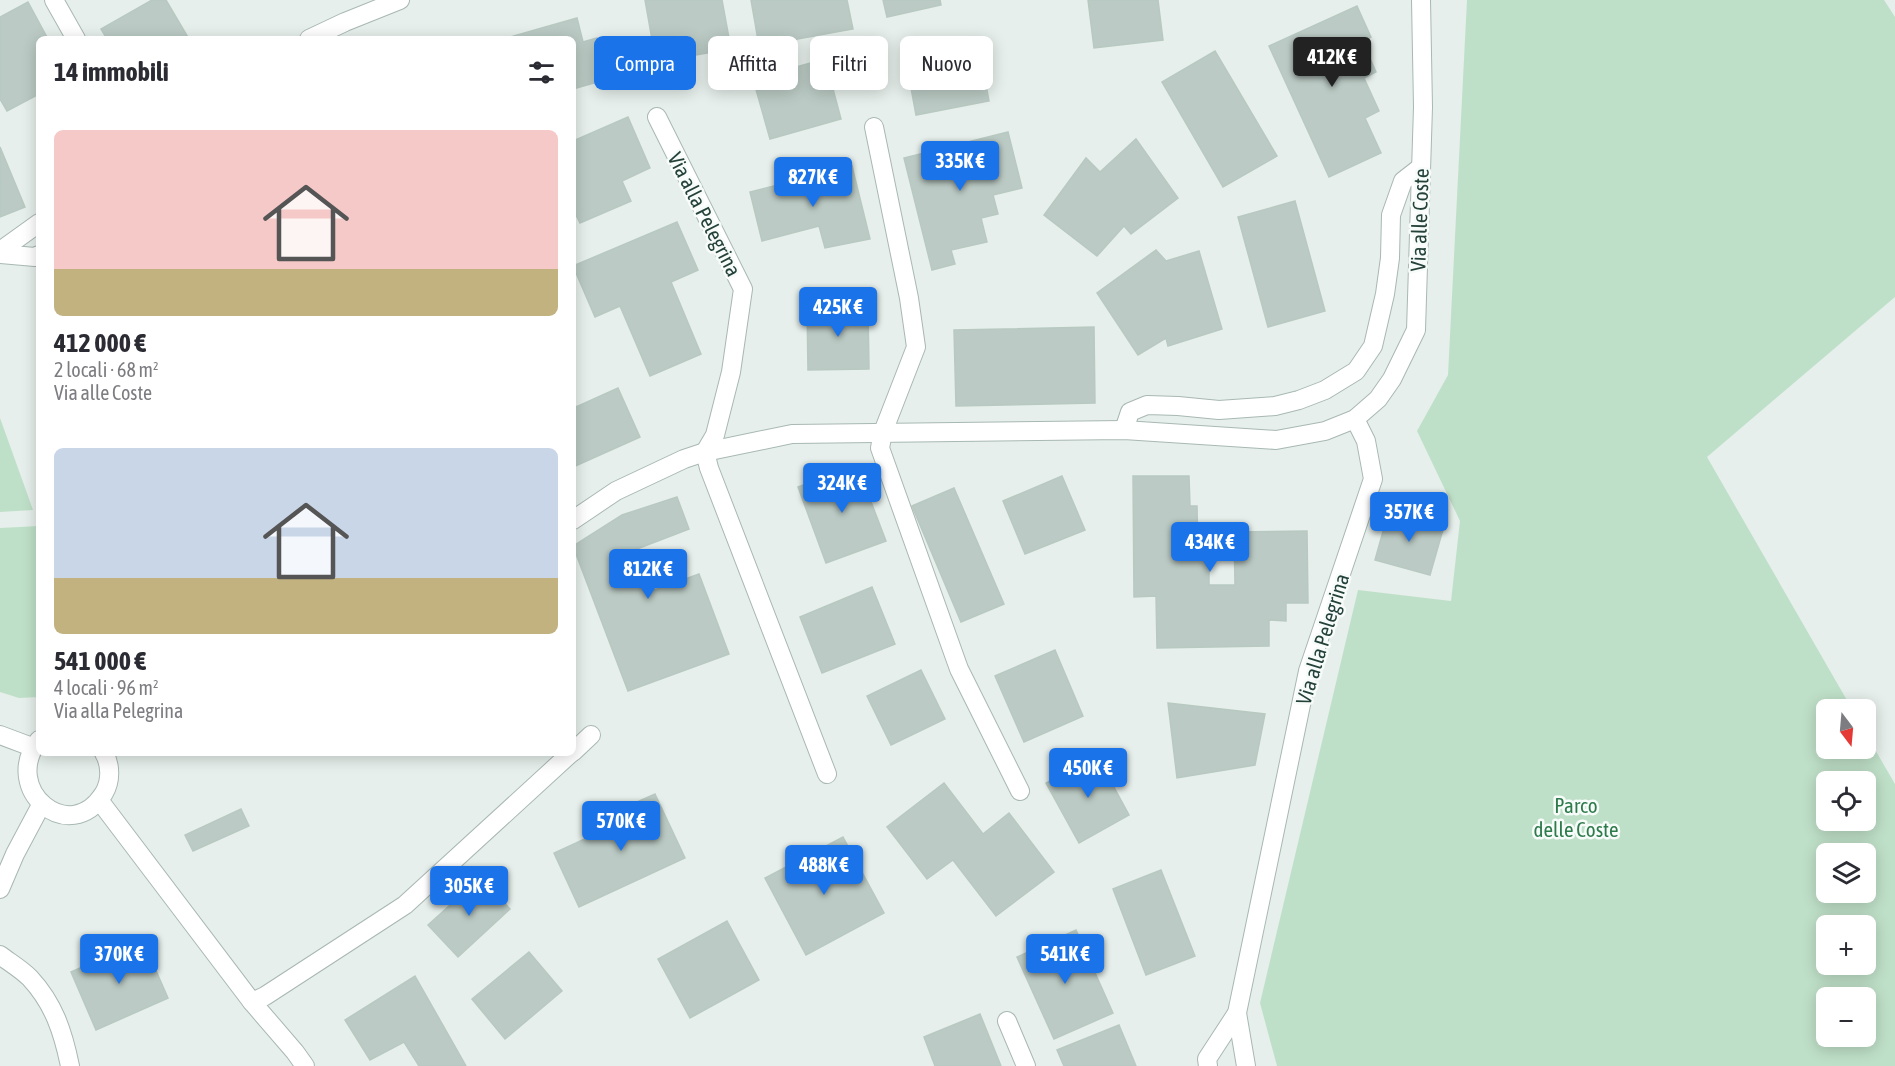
<!DOCTYPE html>
<html lang="it">
<head>
<meta charset="utf-8">
<style>
  body { margin:0; font-family:"Asap Condensed",sans-serif; background:#f7f7f7; color:#2b2b33; height:100vh; display:flex; flex-direction:column; font-size:22px; white-space:nowrap }
  * { box-sizing:border-box; margin:0 }
  p { font-size:20px; color:#7c7c81 }
  .icon { flex:none; width:33px; height:33px; fill:none; stroke:currentColor; stroke-width:2; stroke-linecap:round; stroke-linejoin:round }
  .map { position:relative; flex:1; overflow:hidden }
  .details { position:absolute; left:36px; top:36px; width:540px; height:720px; display:flex; flex-direction:column; background:#fff; border-radius:9px; box-shadow:0 3px 15px #0003 }
  .details>* { flex:none }
  .banner { position:absolute; left:594px; top:36px; width:570px; height:54px; display:flex; gap:12px }
  .needle { width:39px; rotate:164deg }
  .tools { position:absolute; left:1816px; top:699px; display:grid; gap:12px }
  .tools a { display:grid; place-items:center; width:60px; height:60px; border-radius:9px; background:#fff; box-shadow:0 3px 15px #0003; font-size:30px }
  .price { position:absolute; translate:-50% -51px; padding:0 14px; border-radius:6px; background:#1a73e8; color:#fff; font-size:20px; line-height:39px; filter:drop-shadow(0 2px 3px #0008) }
  .price::after { content:''; position:absolute; left:50%; top:36px; width:18px; height:14px; margin-left:-9px; background:inherit; clip-path:polygon(0 0,100% 0,50% 100%) }
  .price.active { background:#222; color:#fff }
  ul { padding:0; list-style:none }
  li { display:grid; align-content:center; gap:12px; height:318px; padding:0 18px }
  li span { display:grid; place-items:center; height:186px; border-radius:9px; color:#555 }
  li>.icon { margin-inline-start:auto }
  span .icon { width:108px; height:108px; fill:#fffc; stroke-width:1 }
  li b { font-size:26px }
  h2 { display:flex; justify-content:space-between; align-items:center; height:72px; padding:0 18px; font-size:26px }
  .pill { padding:0 21px; border-radius:9px; background:#fff; box-shadow:0 3px 15px #0003; font-size:21px; line-height:54px }
  .pill.active { background:#1a73e8; color:#fff }
  .map>svg:first-child { display:block }
  .green { fill:#bfe0c8; fill-rule:evenodd }
  .building { fill:#bbcac4; stroke:#b8c9c2; stroke-width:1.5 }
  .lines { fill:none; stroke-linecap:round; stroke-linejoin:round }
  .minor-casing { stroke:#a8b8b2; stroke-width:20 }
  .minor { stroke:#fff; stroke-width:18 }
  .labels { text-anchor:middle; dominant-baseline:central; stroke-width:5; stroke-linejoin:round; paint-order:stroke }
  .street-label { font-size:21px; fill:#24423a; stroke:#f7fbf9 }
  .park-label { font-size:21px; fill:#2d7a4b; stroke:#f7fbf9 }
</style>
</head>
<body>
<div class="map">
<svg width="1895" height="1066" viewBox="0 0 1895 1066">
  <rect width="100%" height="100%" fill="#e6efeb"/>
  <!-- green -->
  <g class="green">
    <path d="M1467,0h417l11,17v280l-188,160 145,252 -25,1v38h39v-14l29,50v282h-618l-17,-63 98,-413 93,11 9,-80 -43,-90 31,-56zM1827,782h39v38h-39zM1827,854h39v38h-39zM1827,926h39v38h-39zM1827,998h39v38h-39z"/>
    <polygon points="0,418 33,510 0,512"/>
    <polygon points="39,526 39,697 19,698 0,692 0,528"/>
  </g>
  <!-- building -->
  <g class="building">
    <polygon points="152,0 166,0 189,39 107,39 101,29"/>
    <polygon points="645,0 722,0 731,49 656,62"/>
    <polygon points="751,0 847,0 853,29 759,46"/>
    <polygon points="883,0 940,0 941,5 887,17"/>
    <polygon points="1088,0 1158,0 1163,40 1094,48"/>
    <polygon points="28,2 48,39 39,39 39,94 7,111 0,99 0,17"/>
    <polygon points="1357,6 1371,37 1362,41 1376,72 1364,78 1379,111 1365,118 1381,153 1329,177 1269,46"/>
    <polygon points="577,18 583,42 597,38 608,79 573,89 573,39 510,39 510,37"/>
    <polygon points="978,41 989,101 916,115 905,55"/>
    <polygon points="1215,51 1277,156 1223,187 1162,82"/>
    <polygon points="825,59 841,119 770,139 753,79"/>
    <polygon points="628,117 650,168 622,181 631,201 580,223 576,215 573,217 573,141"/>
    <polygon points="1008,132 1022,188 993,195 998,214 981,218 987,242 951,250 955,264 932,270 904,158"/>
    <polygon points="1136,139 1178,198 1131,234 1124,226 1097,256 1044,215 1086,158 1100,172"/>
    <polygon points="0,147 25,207 0,217"/>
    <polygon points="852,166 870,239 825,248 819,226 762,241 750,192"/>
    <polygon points="1295,201 1325,311 1268,327 1238,217"/>
    <polygon points="677,222 698,270 671,282 701,354 650,376 620,306 595,317 573,266"/>
    <polygon points="1156,250 1166,261 1199,251 1222,329 1168,346 1166,338 1138,355 1097,293"/>
    <polygon points="807,307 868,307 869,369 808,370"/>
    <polygon points="1094,327 1095,403 956,406 954,330"/>
    <polygon points="618,388 640,437 573,467 573,400 576,407"/>
    <polygon points="857,465 886,541 826,563 798,487"/>
    <polygon points="1062,476 1085,530 1025,554 1003,501"/>
    <polygon points="1133,476 1189,476 1190,506 1197,506 1198,557 1209,556 1209,585 1235,585 1234,532 1307,531 1308,603 1286,603 1286,621 1269,620 1269,646 1157,648 1156,596 1134,597"/>
    <polygon points="954,488 1004,604 961,622 912,506"/>
    <polygon points="677,497 689,529 629,552 644,594 699,574 729,654 628,691 573,546 622,515"/>
    <polygon points="1389,510 1444,526 1430,575 1375,560"/>
    <polygon points="872,587 895,644 822,673 800,617"/>
    <polygon points="1055,650 1083,716 1024,742 995,676"/>
    <polygon points="921,670 945,719 891,745 867,696"/>
    <polygon points="1168,703 1265,714 1255,765 1177,778"/>
    <polygon points="1097,756 1129,815 1079,843 1046,783"/>
    <polygon points="944,783 983,834 1009,813 1054,872 996,916 953,860 927,879 887,827"/>
    <polygon points="655,794 685,858 579,907 554,853 613,826 608,815"/>
    <polygon points="241,809 249,826 193,851 185,835"/>
    <polygon points="843,837 884,913 806,955 765,878"/>
    <polygon points="1161,870 1195,956 1146,975 1113,889"/>
    <polygon points="481,877 510,909 458,957 428,925"/>
    <polygon points="727,921 759,980 690,1018 658,959"/>
    <polygon points="1076,930 1113,1013 1054,1039 1017,957"/>
    <polygon points="143,941 168,998 96,1030 71,972"/>
    <polygon points="529,952 562,991 505,1039 472,999"/>
    <polygon points="415,976 466,1066 419,1066 404,1042 370,1060 345,1020"/>
    <polygon points="980,1014 1001,1066 935,1066 924,1037"/>
    <polygon points="1119,1025 1136,1066 1064,1066 1057,1050"/>
  </g>
  <g class="lines">
    <defs>
      <g id="minor">
        <polyline points="54,0 76,39"/>
        <polyline points="309,39 345,22 400,0"/>
        <polyline points="657,117 743,289 731,372 715,435 705,452 709,468 827,774"/>
        <polyline points="874,127 909,298 916,347 883,432 880,448 959,669 1020,791"/>
        <polyline points="0,251 39,223"/>
        <polyline points="0,254 35,257 39,255"/>
        <polyline points="1124,430 1130,412 1147,405 1178,406 1219,410 1275,406 1299,400 1325,390 1356,371 1373,346 1385,294 1390,258 1391,215 1403,181 1421,167"/>
        <polyline points="573,520 616,491 684,459 705,452 792,434 1124,430 1276,440 1325,431 1355,419 1378,399 1392,379 1416,330 1423,107 1421,0"/>
        <polyline points="0,735 32,747"/>
        <path d="M39,740c-39,49 31,108 65,53 7,-12 7,-28 0,-40"/>
        <polyline points="573,752 591,735"/>
        <polyline points="99,800 252,1002 295,1052 305,1066"/>
        <polyline points="0,889 15,854 40,807"/>
        <path d="M0,955c9,7 21,14 30,23 24,26 33,54 40,88"/>
        <polyline points="252,1002 265,996 405,905 571,753"/>
        <polyline points="1237,1013 1246,1066"/>
        <polyline points="1007,1021 1026,1066"/>
        <polyline points="1208,1066 1207,1059 1237,1013 1308,671 1373,479 1366,441 1355,419"/>
      </g>
    </defs>
    <!-- minor casing -->
    <use href="#minor" class="minor-casing"/>
    <!-- minor -->
    <use href="#minor" class="minor"/>
  </g>
  <g class="labels">
    <!-- street labels -->
    <g class="street-label">
      <text transform="translate(705 214) rotate(63)">Via alla Pelegrina</text>
      <text transform="translate(1419 220) rotate(-88)">Via alle Coste</text>
      <text transform="translate(1322 639) rotate(-73)">Via alla Pelegrina</text>
    </g>
    <!-- park labels -->
    <g class="park-label">
      <text x="1576" y="805">Parco<tspan x="1576" dy="24">delle Coste</tspan></text>
    </g>
  </g>
</svg>
<div class="tools">
<a><svg class="needle" viewBox="-14 -14 28 28"><path d="M0-13l5 13h-10z" fill="#e53935"/><path d="M0 13l5-13h-10z" fill="#7c7c81"/></svg></a>
<a><svg class="icon" aria-label="locate" viewBox="0 0 24 24"><circle cx="12" cy="12" r="6"/><path d="M12 2v4M12 18v4M2 12h4M18 12h4"/></svg></a>
<a><svg class="icon" aria-label="layers" viewBox="0 0 24 24"><path d="M12 4l9 5-9 5-9-5zM3 14l9 5 9-5"/></svg></a>
<a>+</a>
<a>−</a>
</div>
<b class="price active" style="left:1332px;top:88px">412K €</b>
<b class="price" style="left:960px;top:192px">335K €</b>
<b class="price" style="left:813px;top:208px">827K €</b>
<b class="price" style="left:838px;top:338px">425K €</b>
<b class="price" style="left:842px;top:514px">324K €</b>
<b class="price" style="left:1409px;top:543px">357K €</b>
<b class="price" style="left:1210px;top:573px">434K €</b>
<b class="price" style="left:648px;top:600px">812K €</b>
<b class="price" style="left:1088px;top:799px">450K €</b>
<b class="price" style="left:621px;top:852px">570K €</b>
<b class="price" style="left:824px;top:896px">488K €</b>
<b class="price" style="left:469px;top:917px">305K €</b>
<b class="price" style="left:119px;top:985px">370K €</b>
<b class="price" style="left:1065px;top:985px">541K €</b>
<div class="banner">
<a class="pill active">Compra</a>
<a class="pill">Affitta</a>
<a class="pill">Filtri</a>
<a class="pill">Nuovo</a>
</div>
<section class="details">
<h2>14 immobili<svg class="icon" aria-label="filters" viewBox="0 0 24 24"><path d="M4 7h16M4 17h16"/><circle cx="9" cy="7" r="2"/><circle cx="15" cy="17" r="2"/></svg></h2>
<ul>
<li><span style="background:linear-gradient(#f6c9c9 75%,#c2b280 0)"><svg class="icon" aria-label="home" viewBox="0 0 24 24"><path d="M3 11l9-7 9 7M6 9v11h12V9"/></svg></span><div><b>412 000 €</b><p>2 locali · 68 m²</p><p>Via alle Coste</p></div></li>
<li><span style="background:linear-gradient(#c9d6e8 70%,#c2b280 0)"><svg class="icon" aria-label="home" viewBox="0 0 24 24"><path d="M3 11l9-7 9 7M6 9v11h12V9"/></svg></span><div><b>541 000 €</b><p>4 locali · 96 m²</p><p>Via alla Pelegrina</p></div></li>
</ul>
</section>
</div>
</body>
</html>
